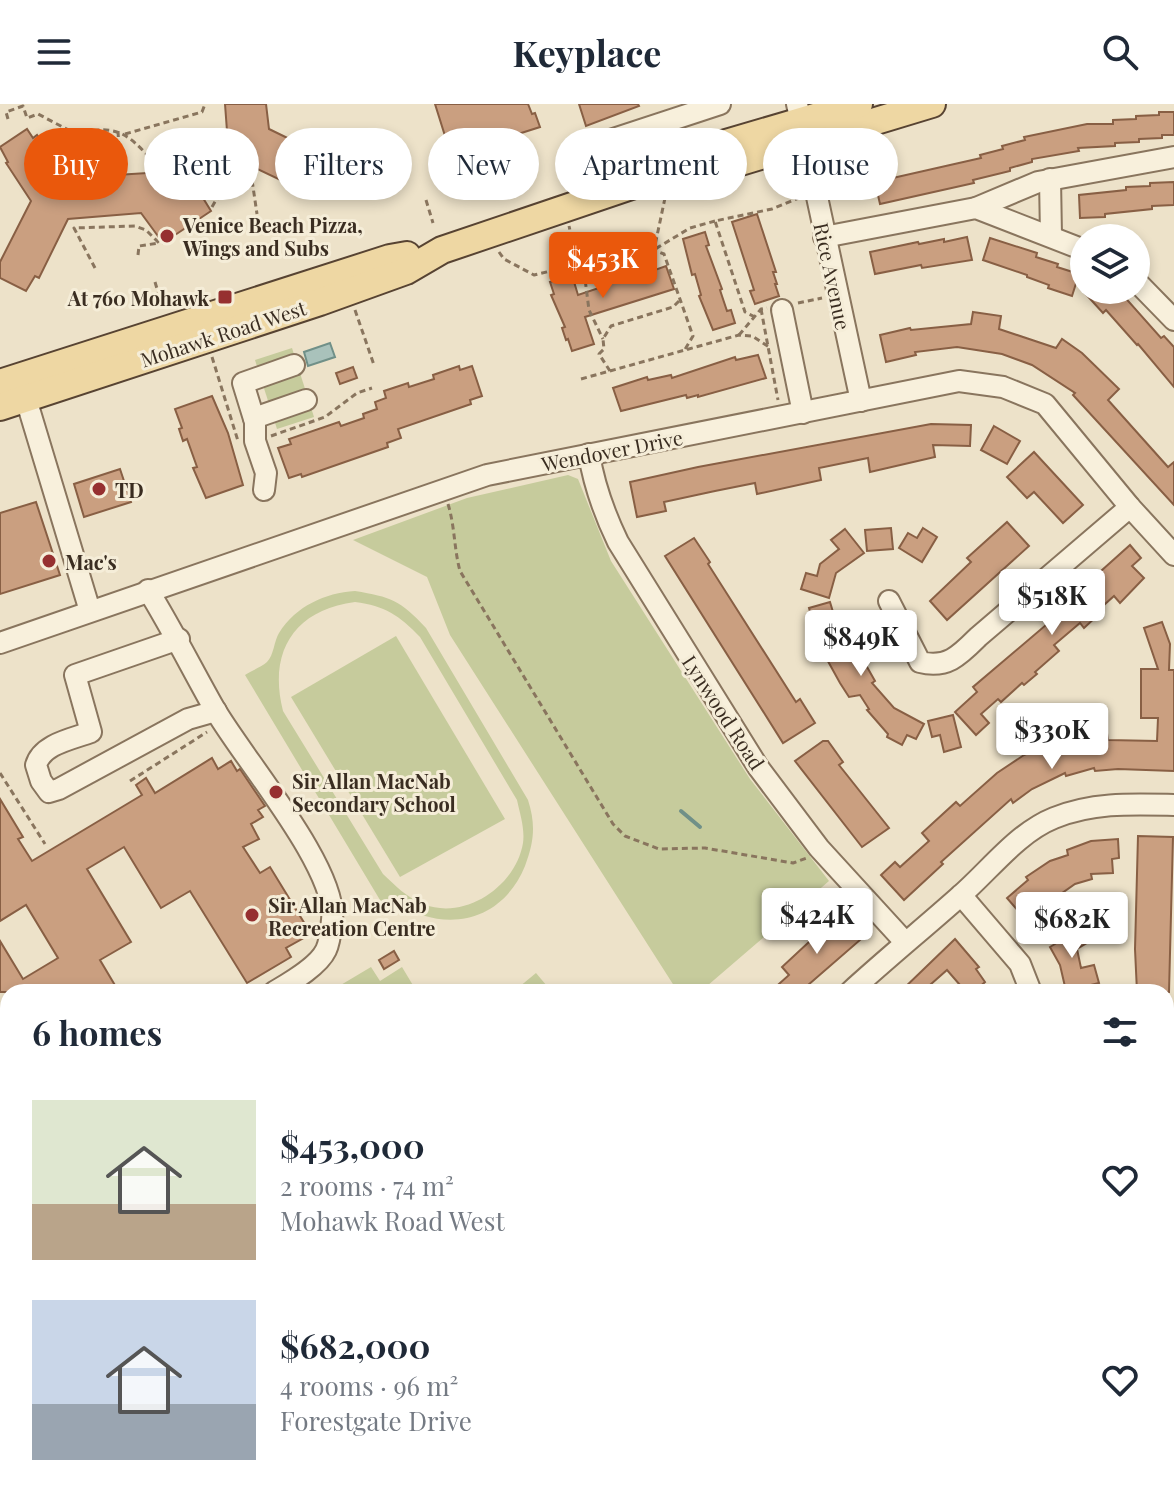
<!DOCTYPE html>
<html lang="en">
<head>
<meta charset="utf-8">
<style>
  body { margin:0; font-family:"Playfair Display",serif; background:#f2f2f3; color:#1f2937; height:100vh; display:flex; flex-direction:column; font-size:30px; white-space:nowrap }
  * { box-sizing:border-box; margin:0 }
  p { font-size:26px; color:#747a83 }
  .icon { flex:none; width:44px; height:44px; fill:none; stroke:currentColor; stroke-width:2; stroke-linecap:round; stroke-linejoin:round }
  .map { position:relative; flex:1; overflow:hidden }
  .details { position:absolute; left:0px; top:880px; width:1174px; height:512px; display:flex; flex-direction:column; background:#fff; border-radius:24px 24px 0 0; box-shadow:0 4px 12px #0003 }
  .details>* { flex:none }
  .top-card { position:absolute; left:24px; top:24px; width:1126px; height:72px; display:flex; gap:16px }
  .tools { position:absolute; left:1070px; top:120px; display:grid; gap:16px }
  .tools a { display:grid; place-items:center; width:80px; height:80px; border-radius:50%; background:#fff; box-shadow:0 4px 12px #0003; font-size:40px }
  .price { position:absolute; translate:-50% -68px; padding:0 18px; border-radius:8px; background:#fff; color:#222; font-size:26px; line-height:52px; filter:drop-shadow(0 2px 4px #0008) }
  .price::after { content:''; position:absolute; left:50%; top:48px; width:24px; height:18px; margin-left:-12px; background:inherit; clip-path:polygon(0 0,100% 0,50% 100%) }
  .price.on { background:#ea580c; color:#fff }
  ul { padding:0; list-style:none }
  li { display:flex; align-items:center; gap:24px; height:200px; padding:0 32px }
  li span { display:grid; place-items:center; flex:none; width:224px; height:160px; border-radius:0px; color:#555 }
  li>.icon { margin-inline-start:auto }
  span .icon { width:96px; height:96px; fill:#fffc; stroke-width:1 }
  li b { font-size:34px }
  h2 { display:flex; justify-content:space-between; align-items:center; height:96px; padding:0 32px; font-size:34px }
  .pill { padding:0 28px; border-radius:36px; background:#fff; box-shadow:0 4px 12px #0003; font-size:28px; line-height:72px }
  .pill.on { background:#ea580c; color:#fff }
  header { display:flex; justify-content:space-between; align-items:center; height:104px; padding:0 32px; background:#fff; font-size:36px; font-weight:700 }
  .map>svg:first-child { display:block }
  .green { fill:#c6cb9c; fill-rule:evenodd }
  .water { fill:#a9c2bb; stroke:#709088; stroke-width:2 }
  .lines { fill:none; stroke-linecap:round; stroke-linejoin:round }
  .stream { stroke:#709088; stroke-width:4 }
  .building { fill:#ca9f80; stroke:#885f44; stroke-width:2 }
  .minor-casing { stroke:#89755e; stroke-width:24 }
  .major-casing { stroke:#574332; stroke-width:30 }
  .path { stroke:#89755e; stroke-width:3; stroke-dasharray:6 4; stroke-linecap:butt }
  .minor { stroke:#f8f0dc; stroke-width:20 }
  .major { stroke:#eed7a3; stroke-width:26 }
  .poi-dot { fill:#963030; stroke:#f5edd8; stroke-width:3 }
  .labels { text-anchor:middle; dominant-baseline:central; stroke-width:6; stroke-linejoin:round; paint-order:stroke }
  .poi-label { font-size:20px; font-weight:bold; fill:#3a2d21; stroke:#f5edd8; text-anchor:start }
  .street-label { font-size:20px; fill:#3a2d21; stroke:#f5edd8 }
</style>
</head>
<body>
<header><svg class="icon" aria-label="menu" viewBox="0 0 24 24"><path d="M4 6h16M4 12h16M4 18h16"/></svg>Keyplace<svg class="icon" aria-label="search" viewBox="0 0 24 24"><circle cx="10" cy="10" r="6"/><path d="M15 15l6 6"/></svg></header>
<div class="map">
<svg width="1174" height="1392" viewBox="0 0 1174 1392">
  <rect width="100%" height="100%" fill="#ede2c9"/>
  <!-- green -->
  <g class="green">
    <polygon points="292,244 314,313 277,325 255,256"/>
    <polygon points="568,371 578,375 611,457 750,675 829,777 700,888 678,888 450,531 427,473 353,436 467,394"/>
    <path d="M355,487c36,6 45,9 71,37l102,172c8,25 6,42 -3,66 -23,56 -79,68 -129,37l-10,7 -141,-235c6,-4 16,-8 22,-13 7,-7 7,-21 12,-29 17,-27 46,-40 76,-42zM355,498c30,4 44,13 65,35l97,163c3,14 8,29 6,43 -7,43 -58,78 -100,61 -17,-7 -27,-18 -40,-30l-100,-163c-15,-59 11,-101 72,-109z"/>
    <polygon points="396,532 505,715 400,773 291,593"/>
    <polygon points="371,863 380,877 402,863 417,888 329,888"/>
    <polygon points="536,869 552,888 513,888"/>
  </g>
  <!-- water -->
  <polygon class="water" points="330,239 335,253 308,262 304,248"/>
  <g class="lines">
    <!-- stream -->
    <polyline class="stream" points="681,707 700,723"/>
  </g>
  <!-- building -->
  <g class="building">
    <polygon points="225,0 266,0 269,25 345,62 329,93 313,86 310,90 251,62 203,94 211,107 163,139 141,109 68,115 39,174 35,172 26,187 0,174 0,158 31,97 6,59 8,58 0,43 27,25 33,34 37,31 67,74 164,68 179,58 181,60 227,27"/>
    <polygon points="435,0 528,0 532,10 535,9 540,23 515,31 514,29 477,41 478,44 451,51"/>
    <polygon points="579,0 638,0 639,2 586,22"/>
    <polygon points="1159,8 1174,8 1174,31 1162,31 1162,34 1139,35 1139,38 1115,39 1115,42 1078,44 1079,47 1032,55 1032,58 1010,64 1010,67 973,76 974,79 880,100 875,78 981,54 980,51 1003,45 1002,42 1025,36 1024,33 1087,20 1113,20 1113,16 1136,15 1136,12 1159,11"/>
    <polygon points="1174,78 1174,101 1152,102 1152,105 1105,110 1105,113 1080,114 1079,91 1126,86 1126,83 1150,82 1150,79"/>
    <polygon points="757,110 776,168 773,168 777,180 775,180 779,192 755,200 750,187 754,186 732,118"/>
    <polygon points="705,128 709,141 706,142 722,185 720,186 727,207 731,206 735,219 713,226 699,192 701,191 695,170 692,171 683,135"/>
    <polygon points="967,133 972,156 922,164 921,161 875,170 870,148 918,138 919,140 944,135 944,138"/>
    <polygon points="990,134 1037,149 1036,153 1058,160 1057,163 1079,170 1072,192 1048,184 1049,181 1027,173 1027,171 983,156"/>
    <polygon points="666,162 674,185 585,213 594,240 572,247 568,235 566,236 562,224 565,223 551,191 554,190 550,178 572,171 578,191 599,184 598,182 654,163 655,166"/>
    <polygon points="1082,186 1114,186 1119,192 1122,190 1161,234 1164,232 1174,243 1174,283 1138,240 1137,241 1106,206 1103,209"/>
    <polygon points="973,208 1001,212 999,225 1056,244 1062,235 1082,249 1119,285 1108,296 1168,363 1174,358 1174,401 1073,291 1075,289 1032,261 1002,250 957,243 915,248 916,251 886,258 880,231 910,224 911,226 971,220"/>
    <polygon points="758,251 766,274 698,293 698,291 687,294 686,291 621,307 613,284 647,273 648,276 671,271 672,274 735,253 736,256"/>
    <polygon points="459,262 460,266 472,262 482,292 470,296 471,300 398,325 401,334 387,339 388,343 302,373 301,370 289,374 278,344 291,340 289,335 339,318 341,322 364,314 363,310 377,305 375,298 386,294 384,287 408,279 409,283 434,275 433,271"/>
    <polygon points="353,263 357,274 340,280 336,269"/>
    <polygon points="212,292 228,329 243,381 206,394 193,364 197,363 187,335 183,337 179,325 182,324 175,305"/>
    <polygon points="931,320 971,321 970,342 933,341 935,353 870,368 868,354 819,364 821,376 757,390 755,379 715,387 664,398 666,407 637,413 630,378 698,363"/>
    <polygon points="994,322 1020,337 1007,360 981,346"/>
    <polygon points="1034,348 1083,401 1063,419 1034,388 1027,394 1007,373"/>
    <polygon points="120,365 131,398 84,413 74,380"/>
    <polygon points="36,398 60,471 0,490 0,409"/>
    <polygon points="1007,418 1029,442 947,516 930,497 971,458 967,454"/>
    <polygon points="891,424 893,445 867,447 865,426"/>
    <polygon points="923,424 937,433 922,458 899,444 908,429 917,434"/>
    <polygon points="845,425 864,449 836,469 829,494 801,485 806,469 817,472 820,460 839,445 831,436"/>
    <polygon points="694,434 710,458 708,460 796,598 800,595 815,619 783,639 665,452"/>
    <polygon points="1130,441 1141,454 1132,462 1144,474 1120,499 1114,492 1094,510 1097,512 1084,524 1080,519 1054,541 1059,547 1035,568 1037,570 1024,581 1022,579 1001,598 998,595 981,610 989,619 976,631 955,608 977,588 973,583 1066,504 1063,501"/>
    <polygon points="830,498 839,528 843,525 850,533 875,577 872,579 894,604 924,620 916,635 907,631 902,641 887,633 888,630 867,606 869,605 860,591 849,593 840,579 824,550 834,543 824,527 816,529 809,504"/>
    <polygon points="1162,518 1170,540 1169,566 1174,566 1174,667 1118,665 1095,667 1094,664 1066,672 1065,669 1032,685 1013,699 1011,695 941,758 943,760 904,796 881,771 895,758 900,763 929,737 922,729 956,698 960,702 997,669 1024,651 1039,644 1081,632 1107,629 1108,636 1157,637 1158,614 1141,614 1141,565 1158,565 1144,524"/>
    <polygon points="953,611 961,643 944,648 940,631 932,633 928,617"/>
    <polygon points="823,637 828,637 843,658 839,661 889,724 862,743 795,657"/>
    <polygon points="212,654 218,665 231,657 237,667 240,665 265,702 258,706 263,713 251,720 259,735 243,743 260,769 270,763 311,830 286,844 291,853 247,879 190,787 161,804 124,743 87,765 131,838 100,856 119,888 0,888 0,837 23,875 58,854 26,801 0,817 0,695 23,733 18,735 32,757 142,691 136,681 146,674 155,689"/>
    <polygon points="1138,732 1173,733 1169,888 1137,888 1135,845"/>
    <polygon points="1118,735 1119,754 1112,755 1113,769 1091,770 1092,775 1075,780 1041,804 1043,807 1031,817 1027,817 1007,794 1028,776 1026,773 1050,757 1068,751 1067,746 1091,737"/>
    <polygon points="838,811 860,836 800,888 770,888 789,871 782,863"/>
    <polygon points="1064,823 1068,831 1079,824 1087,839 1077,845 1081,864 1094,861 1099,879 1066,887 1060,861 1050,843 1055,840 1050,831"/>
    <polygon points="955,835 979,863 976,865 985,878 974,888 966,888 947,866 922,888 900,888"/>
    <polygon points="394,847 399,856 384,865 379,856"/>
  </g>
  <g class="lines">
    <defs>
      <g id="minor">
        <polyline points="797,0 861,297"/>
        <polyline points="577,47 720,0"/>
        <polyline points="1050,75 1051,132"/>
        <polyline points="976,104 1038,78 1174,53"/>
        <polyline points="824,133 976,104 1084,146"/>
        <polyline points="1136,177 1174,216"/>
        <polyline points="782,206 803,309"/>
        <polyline points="26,295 90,507"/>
        <polyline points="254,314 306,296"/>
        <path d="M589,350c5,31 15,59 29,88l140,225 61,81 86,94"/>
        <polyline points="264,386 266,369 255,337 255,318 243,279 294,261"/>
        <path d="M148,486c24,39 44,79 66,118 27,48 124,160 118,212 -1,9 -2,22 -6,30 -8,17 -37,33 -52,42"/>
        <path d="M889,497l31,61c27,7 40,-7 58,-25l152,-130"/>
        <path d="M179,535l-104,36 16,57c-19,7 -49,12 -55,33l5,16 8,11 10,-3 129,-70 28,-8"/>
        <polyline points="0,539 487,371 959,277 1003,283 1045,300 1130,403 1174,451"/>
        <polyline points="961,791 1020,860 1031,888"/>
        <path d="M850,888c36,-33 74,-64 110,-96 30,-26 57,-63 94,-78 39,-16 79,-14 120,-13"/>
        <polyline points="0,1043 8,1056"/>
        <polyline points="1166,1185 1174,1132"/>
        <polyline points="0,1196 8,1191"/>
        <polyline points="1166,1299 1174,1300"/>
        <polyline points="0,1383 5,1392"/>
        <polyline points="230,1384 245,1392"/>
        <polyline points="381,1384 381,1392"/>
        <polyline points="791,1392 791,1384"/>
        <polyline points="1152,1392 1154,1384"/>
      </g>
      <g id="major">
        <polyline points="663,75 714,66 932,0"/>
        <polyline points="0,279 390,154 407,151"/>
        <polyline points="0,303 320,198 406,167 442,146 640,79 699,47 859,0"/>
      </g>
    </defs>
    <!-- minor casing -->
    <use href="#minor" class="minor-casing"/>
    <!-- major casing -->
    <use href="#major" class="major-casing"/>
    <!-- path -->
    <g class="path">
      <path d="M8,15l-2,-7 17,-6 4,12 11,-4 38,20c49,-13 55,6 88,38"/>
      <polyline points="118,27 120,65"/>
      <polyline points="125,30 202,8 205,0"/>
      <polyline points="665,94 654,146 664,150 693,232 684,247"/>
      <polyline points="426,96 433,119"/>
      <polyline points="212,103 216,96 252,76 257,110"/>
      <polyline points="499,148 504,155 534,171 563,164 612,165 637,156 690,124 715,117"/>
      <polyline points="138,151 139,142 159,139"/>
      <polyline points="569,152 578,165"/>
      <polyline points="95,164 74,124 135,122 146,126 159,139"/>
      <path d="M563,164c7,-14 10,-26 6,-42"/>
      <polyline points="584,167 589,206 603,235"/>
      <polyline points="155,178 163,205"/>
      <polyline points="798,199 822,194"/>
      <polyline points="761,205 778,296"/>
      <polyline points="355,206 374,261"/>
      <polyline points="755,213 745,208 715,117 772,105 801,93"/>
      <polyline points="739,231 761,205 767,204"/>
      <polyline points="212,253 238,337"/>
      <polyline points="610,267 599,250 604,245 603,235 611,222 673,203 680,196"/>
      <polyline points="581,275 739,231 752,232 769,243"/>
      <polyline points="271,332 325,313 357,289 372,284"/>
      <path d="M448,400c7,23 6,45 12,67l153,253 12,12 34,13 46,-1 88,15 14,-5"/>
      <polyline points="0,669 45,740"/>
      <polyline points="130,677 207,628"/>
    </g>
    <!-- minor -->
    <use href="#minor" class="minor"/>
    <!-- major -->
    <use href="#major" class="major"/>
  </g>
  <!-- markers -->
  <g class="poi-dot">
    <circle cx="167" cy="132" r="8"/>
    <rect x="217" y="185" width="16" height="16" rx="4"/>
    <circle cx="99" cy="385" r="8"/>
    <circle cx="49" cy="457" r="8"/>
    <circle cx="276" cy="688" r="8"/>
    <circle cx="252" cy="811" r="8"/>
  </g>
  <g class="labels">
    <!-- poi labels -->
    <g class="poi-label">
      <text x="183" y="120">Venice Beach Pizza,<tspan x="183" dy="23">Wings and Subs</tspan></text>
      <text x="209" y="193" text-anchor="end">At 760 Mohawk</text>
      <text x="115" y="385">TD</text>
      <text x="65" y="457">Mac's</text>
      <text x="292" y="676">Sir Allan MacNab<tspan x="292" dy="23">Secondary School</tspan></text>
      <text x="268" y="800">Sir Allan MacNab<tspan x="268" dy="23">Recreation Centre</tspan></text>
    </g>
    <!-- street labels -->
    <g class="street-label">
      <text transform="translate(833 172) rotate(78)">Rice Avenue</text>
      <text transform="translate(223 229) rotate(-18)">Mohawk Road West</text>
      <text transform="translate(612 346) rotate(-11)">Wendover Drive</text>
      <text transform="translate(724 608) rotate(57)">Lynwood Road</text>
    </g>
  </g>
</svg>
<div class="tools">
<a><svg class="icon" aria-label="layers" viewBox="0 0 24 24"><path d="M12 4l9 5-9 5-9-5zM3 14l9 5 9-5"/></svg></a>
</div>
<b class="price on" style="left:603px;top:196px">$453K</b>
<b class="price" style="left:1052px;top:533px">$518K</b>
<b class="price" style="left:861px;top:574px">$849K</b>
<b class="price" style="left:1052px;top:667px">$330K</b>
<b class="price" style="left:817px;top:852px">$424K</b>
<b class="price" style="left:1072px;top:856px">$682K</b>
<div class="top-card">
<a class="pill on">Buy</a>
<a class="pill">Rent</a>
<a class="pill">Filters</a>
<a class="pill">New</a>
<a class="pill">Apartment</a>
<a class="pill">House</a>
</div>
<section class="details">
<h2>6 homes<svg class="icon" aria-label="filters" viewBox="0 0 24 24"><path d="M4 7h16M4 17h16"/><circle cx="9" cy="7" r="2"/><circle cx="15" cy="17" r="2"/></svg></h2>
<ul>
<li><span style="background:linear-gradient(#dfe7d0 65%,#b9a48a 0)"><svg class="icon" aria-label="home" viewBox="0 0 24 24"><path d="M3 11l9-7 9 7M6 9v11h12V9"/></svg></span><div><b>$453,000</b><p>2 rooms · 74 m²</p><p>Mohawk Road West</p></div><svg class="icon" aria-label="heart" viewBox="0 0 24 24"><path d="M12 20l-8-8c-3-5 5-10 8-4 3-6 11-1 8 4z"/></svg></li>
<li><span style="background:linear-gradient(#c9d6e8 65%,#9aa5b1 0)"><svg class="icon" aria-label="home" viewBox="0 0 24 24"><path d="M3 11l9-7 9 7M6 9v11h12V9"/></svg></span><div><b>$682,000</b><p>4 rooms · 96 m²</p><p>Forestgate Drive</p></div><svg class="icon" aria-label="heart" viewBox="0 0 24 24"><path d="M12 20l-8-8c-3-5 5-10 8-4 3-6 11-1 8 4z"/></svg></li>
</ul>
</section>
</div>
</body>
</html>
